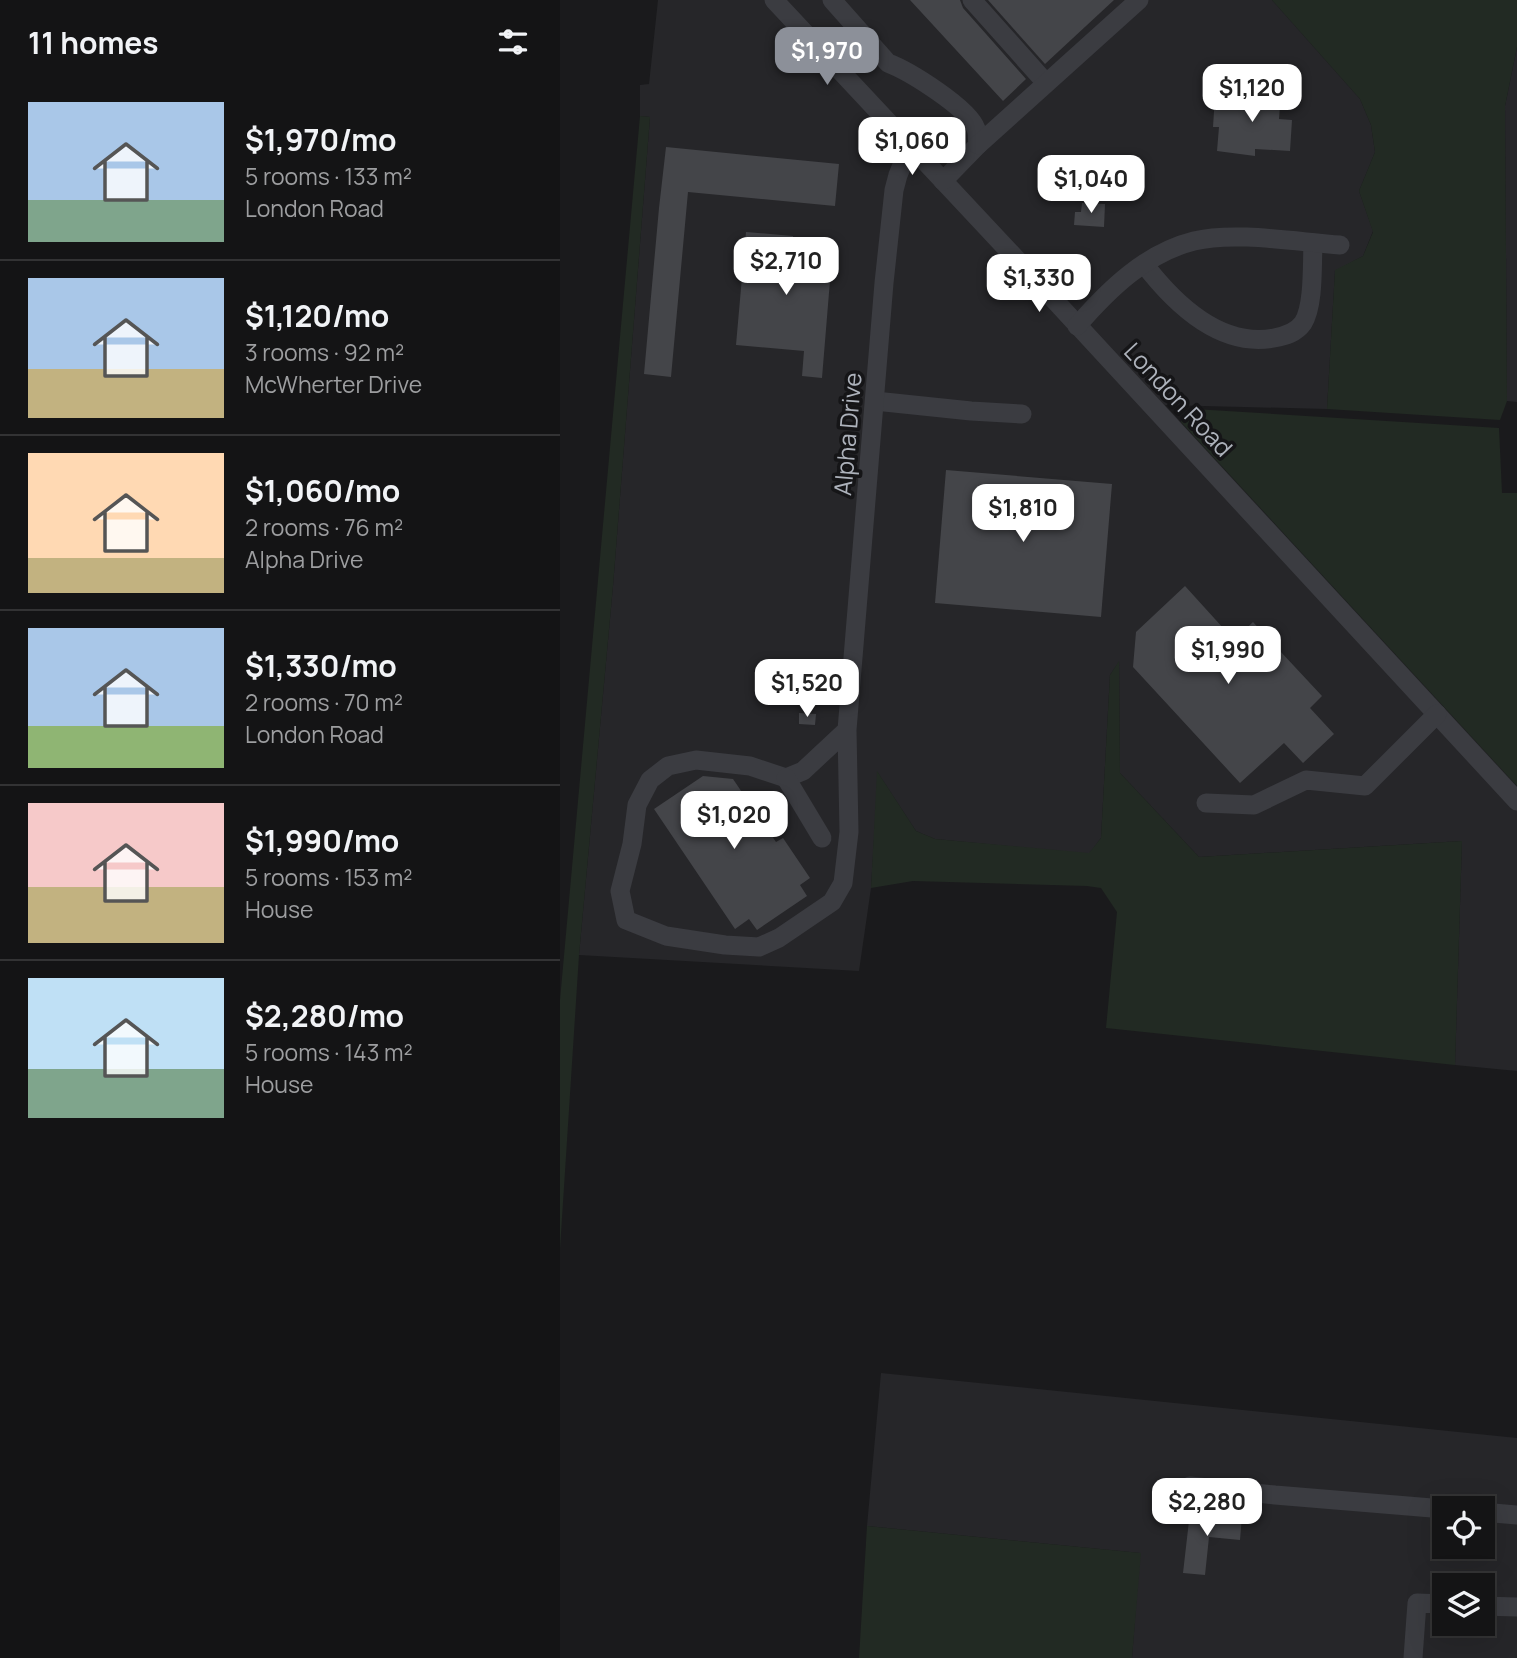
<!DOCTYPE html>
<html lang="en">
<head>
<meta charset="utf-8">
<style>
  body { margin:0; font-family:Manrope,sans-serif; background:#1d1d1e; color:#f1f3f6; height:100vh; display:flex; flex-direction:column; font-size:26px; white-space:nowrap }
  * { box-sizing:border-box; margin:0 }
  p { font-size:23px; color:#9d9ea0 }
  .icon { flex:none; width:38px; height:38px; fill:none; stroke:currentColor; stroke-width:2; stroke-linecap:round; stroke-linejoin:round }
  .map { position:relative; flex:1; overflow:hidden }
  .details { display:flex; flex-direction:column; background:#141415; width:560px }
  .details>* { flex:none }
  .fabs { position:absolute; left:872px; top:1496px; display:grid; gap:14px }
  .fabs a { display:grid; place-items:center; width:63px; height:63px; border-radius:0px; background:#141415; box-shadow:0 7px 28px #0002,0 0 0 2px #333334; font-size:35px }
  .price { position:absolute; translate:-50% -60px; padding:0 16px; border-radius:14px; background:#fff; color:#222; font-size:23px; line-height:46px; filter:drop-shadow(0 2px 4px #0008) }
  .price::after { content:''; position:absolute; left:50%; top:42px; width:21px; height:16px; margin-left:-10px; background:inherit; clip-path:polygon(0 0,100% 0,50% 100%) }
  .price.selected { background:#8c9099; color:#fff }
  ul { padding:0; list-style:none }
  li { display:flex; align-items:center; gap:21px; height:175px; padding:0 28px }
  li+li { border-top:2px solid #333334 }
  li span { display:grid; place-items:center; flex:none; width:196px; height:140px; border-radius:0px; color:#555 }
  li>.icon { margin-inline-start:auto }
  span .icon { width:84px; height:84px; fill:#fffc; stroke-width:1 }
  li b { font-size:30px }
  h2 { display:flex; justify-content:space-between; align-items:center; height:84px; padding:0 28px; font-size:30px }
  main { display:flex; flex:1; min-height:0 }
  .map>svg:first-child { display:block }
  .built { fill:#262629; fill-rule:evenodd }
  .green { fill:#222a23 }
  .building { fill:#444549 }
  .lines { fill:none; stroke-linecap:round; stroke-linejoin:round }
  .minor { stroke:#3b3c41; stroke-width:19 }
  .labels { text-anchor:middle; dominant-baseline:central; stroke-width:7; stroke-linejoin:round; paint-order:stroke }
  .street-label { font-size:24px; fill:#adb2bb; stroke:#151517 }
</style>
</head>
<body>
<main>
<section class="details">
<h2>11 homes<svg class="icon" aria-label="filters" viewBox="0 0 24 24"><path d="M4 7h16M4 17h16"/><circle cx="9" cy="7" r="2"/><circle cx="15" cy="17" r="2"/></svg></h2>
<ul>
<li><span style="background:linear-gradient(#a9c7e8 70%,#7fa58c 0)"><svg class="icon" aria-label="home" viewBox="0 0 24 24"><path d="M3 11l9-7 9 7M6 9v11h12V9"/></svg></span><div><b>$1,970/mo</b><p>5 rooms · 133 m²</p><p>London Road</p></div></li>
<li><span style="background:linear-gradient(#a9c7e8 65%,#c2b280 0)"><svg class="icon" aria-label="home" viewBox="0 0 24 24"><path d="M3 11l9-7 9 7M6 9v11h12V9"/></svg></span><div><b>$1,120/mo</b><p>3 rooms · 92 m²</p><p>McWherter Drive</p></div></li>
<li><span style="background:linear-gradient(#ffd9b3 75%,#c2b280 0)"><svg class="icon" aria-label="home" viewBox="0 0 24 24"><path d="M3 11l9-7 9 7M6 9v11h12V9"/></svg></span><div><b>$1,060/mo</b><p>2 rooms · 76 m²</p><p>Alpha Drive</p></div></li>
<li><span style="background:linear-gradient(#a9c7e8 70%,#8fb573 0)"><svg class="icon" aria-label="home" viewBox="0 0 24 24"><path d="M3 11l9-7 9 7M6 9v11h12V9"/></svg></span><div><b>$1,330/mo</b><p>2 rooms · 70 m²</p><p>London Road</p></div></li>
<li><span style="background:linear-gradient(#f6c9c9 60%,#c2b280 0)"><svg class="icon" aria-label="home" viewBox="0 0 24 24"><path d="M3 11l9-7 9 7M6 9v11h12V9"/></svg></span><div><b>$1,990/mo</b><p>5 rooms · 153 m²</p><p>House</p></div></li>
<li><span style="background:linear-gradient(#bfe0f5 65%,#7fa58c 0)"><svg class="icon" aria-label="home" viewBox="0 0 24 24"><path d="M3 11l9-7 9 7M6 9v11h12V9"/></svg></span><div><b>$2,280/mo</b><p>5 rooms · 143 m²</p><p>House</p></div></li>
</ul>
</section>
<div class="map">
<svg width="957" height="1658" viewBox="0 0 957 1658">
  <rect width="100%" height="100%" fill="#1a1a1c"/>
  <!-- built -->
  <g class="built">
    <polygon points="98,0 712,0 800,99 811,125 815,152 799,191 813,231 803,256 775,271 767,409 605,405 957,786 957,1071 895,1065 902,841 639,857 560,773 559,662 550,675 541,838 529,854 375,839 356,831 318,773 311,888 299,971 19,955 53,586 90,117 80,116 80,85 89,84"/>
    <polygon points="957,47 957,402 947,401 945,106"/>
    <path d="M321,1373l636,65v220h-385l8,-105 -273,-27zM884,1508h38v39h-38zM884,1586h38v38h-38z"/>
  </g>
  <!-- green -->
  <g class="green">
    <polygon points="712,0 957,0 957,47 945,106 947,401 940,420 767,409 775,270 803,256 813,232 799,191 815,152 811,125 800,99"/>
    <polygon points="80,116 90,117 53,586 19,955 0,1249 0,1000"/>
    <polygon points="634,409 939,428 942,493 957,493 957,786 621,422 623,414"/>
    <polygon points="559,661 560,773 639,857 902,841 895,1065 546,1028 557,912 541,888 527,886 353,881 311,888 317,771 356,831 375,839 529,853 541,838 550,675"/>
    <polygon points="307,1526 581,1553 572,1658 299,1658"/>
  </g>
  <!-- building -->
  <g class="building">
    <polygon points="350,0 400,0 403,8 466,79 443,101"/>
    <polygon points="428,0 554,0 485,64"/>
    <polygon points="692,89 721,91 719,119 732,120 730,151 695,149 695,156 657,151 659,127 653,127 655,96 691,98"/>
    <polygon points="106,147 279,164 275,206 128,192 111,377 84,374 99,208"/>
    <polygon points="547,174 567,176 565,195 545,193"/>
    <polygon points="522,203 545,204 544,227 514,225 515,212 521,212"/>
    <polygon points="186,232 233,236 233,241 273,244 262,378 242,376 244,351 176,345"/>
    <polygon points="386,470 552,484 541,617 375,603"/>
    <polygon points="625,586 674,640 693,622 762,696 750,708 774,734 743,763 724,743 680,783 573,667 576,632"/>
    <polygon points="239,713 256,714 255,725 239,724"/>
    <polygon points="143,776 173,779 216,842 223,838 250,878 240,885 247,896 197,930 189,919 175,929 94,809"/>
    <polygon points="630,1512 682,1516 680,1540 649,1537 645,1575 623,1573"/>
  </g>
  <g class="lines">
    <!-- minor -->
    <g class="minor">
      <polyline points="214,0 461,264 957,801"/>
      <path d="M272,0l56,63c21,8 81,45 88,66 2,5 1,11 2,16l-35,36"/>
      <polyline points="412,0 486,83"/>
      <polyline points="418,145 579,0"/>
      <path d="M584,264c30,39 76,84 130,74 11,-2 22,-5 29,-15 11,-17 9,-59 10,-80"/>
      <path d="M517,326c32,-37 69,-73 117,-85 40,-10 103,1 146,4"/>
      <polyline points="315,401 411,411 462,414"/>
      <polyline points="287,730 243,771 226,778 190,766 136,760 108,766 90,780 77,805 72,844 60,891 66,920 106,936 165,945 199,947 219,938 272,902 283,883 289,832 287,730 324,283 334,190 338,175 350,146"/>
      <polyline points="226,778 262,838"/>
      <polyline points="646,803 694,805 746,780 805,786 877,714"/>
      <polyline points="630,1486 715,1495 884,1509"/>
      <polyline points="922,1512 957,1515"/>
      <polyline points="922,1606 957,1607"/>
      <polyline points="853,1658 857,1603 884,1604"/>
    </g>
  </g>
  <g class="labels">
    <!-- street labels -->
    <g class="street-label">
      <text transform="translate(619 399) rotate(47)">London Road</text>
      <text transform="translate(287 434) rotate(-85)">Alpha Drive</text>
    </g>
  </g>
</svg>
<div class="fabs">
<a><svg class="icon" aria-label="locate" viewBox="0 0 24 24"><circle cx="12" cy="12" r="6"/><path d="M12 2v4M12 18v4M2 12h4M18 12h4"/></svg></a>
<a><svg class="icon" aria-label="layers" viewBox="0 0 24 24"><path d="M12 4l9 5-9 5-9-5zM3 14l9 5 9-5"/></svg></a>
</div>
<b class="price selected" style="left:267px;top:87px">$1,970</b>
<b class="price" style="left:692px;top:124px">$1,120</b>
<b class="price" style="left:352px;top:177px">$1,060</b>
<b class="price" style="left:531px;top:215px">$1,040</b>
<b class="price" style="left:226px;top:297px">$2,710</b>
<b class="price" style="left:479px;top:314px">$1,330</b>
<b class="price" style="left:463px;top:544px">$1,810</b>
<b class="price" style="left:668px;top:686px">$1,990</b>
<b class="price" style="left:247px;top:719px">$1,520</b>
<b class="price" style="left:174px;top:851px">$1,020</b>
<b class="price" style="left:647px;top:1538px">$2,280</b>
</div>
</main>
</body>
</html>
